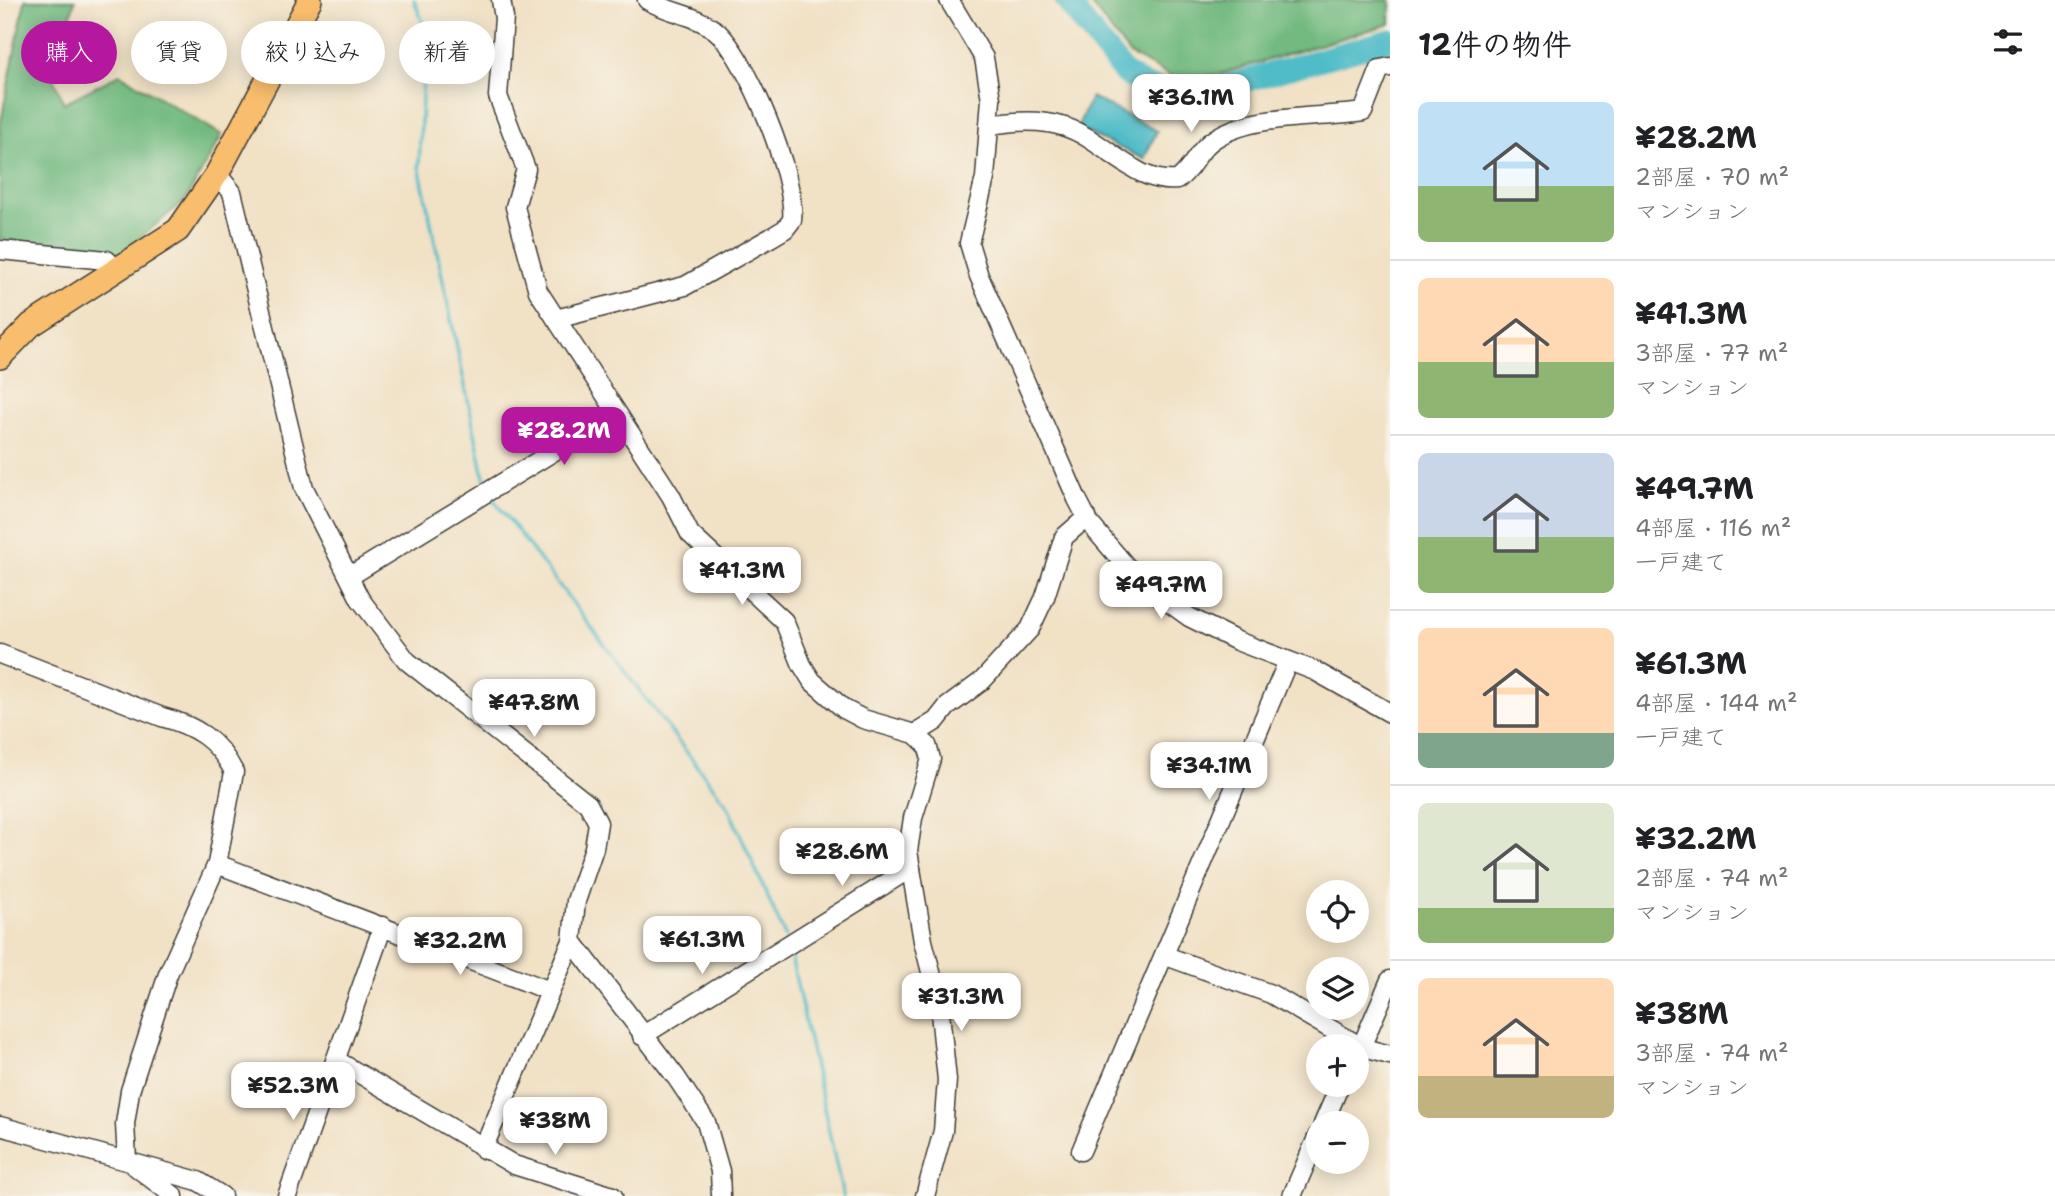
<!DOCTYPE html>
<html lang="ja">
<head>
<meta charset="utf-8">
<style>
  body { margin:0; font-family:"Shantell Sans","Klee One",sans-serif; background:#f6f6f6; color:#202124; height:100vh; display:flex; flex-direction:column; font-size:26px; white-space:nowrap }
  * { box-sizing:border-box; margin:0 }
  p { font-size:23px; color:#757577 }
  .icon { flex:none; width:38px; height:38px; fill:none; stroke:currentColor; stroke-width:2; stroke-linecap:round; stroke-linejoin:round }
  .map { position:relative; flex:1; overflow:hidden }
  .side { display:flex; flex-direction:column; background:#fff; width:665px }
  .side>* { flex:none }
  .banner { position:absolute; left:21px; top:21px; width:665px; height:63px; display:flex; gap:14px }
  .tools { position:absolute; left:1306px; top:880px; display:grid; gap:14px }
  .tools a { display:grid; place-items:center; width:63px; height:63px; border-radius:50%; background:#fff; box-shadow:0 4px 18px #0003; font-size:35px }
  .price { position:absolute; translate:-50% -60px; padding:0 16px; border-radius:14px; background:#fff; color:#222; font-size:23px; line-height:46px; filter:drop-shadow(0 2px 4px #0008) }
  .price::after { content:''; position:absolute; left:50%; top:42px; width:21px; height:16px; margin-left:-10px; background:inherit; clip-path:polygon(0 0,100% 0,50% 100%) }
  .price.selected { background:#b5179e; color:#fff }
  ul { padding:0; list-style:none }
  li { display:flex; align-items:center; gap:21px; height:175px; padding:0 28px }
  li+li { border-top:2px solid #e0e0e0 }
  li span { display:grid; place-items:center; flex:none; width:196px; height:140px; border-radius:10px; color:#555 }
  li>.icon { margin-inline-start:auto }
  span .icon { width:84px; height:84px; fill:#fffc; stroke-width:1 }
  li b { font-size:30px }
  h2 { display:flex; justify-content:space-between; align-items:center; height:84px; padding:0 28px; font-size:30px }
  .chip { padding:0 24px; border-radius:32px; background:#fff; box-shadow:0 4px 18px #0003; font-size:24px; line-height:63px }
  .chip.selected { background:#b5179e; color:#fff }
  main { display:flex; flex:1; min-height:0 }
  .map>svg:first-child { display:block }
  .forest { fill:#72ba80; stroke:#476b4e; stroke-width:2 }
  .water { fill:#4fbcc8; stroke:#366c72; stroke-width:2 }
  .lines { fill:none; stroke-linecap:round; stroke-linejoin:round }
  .stream { stroke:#4fbcc8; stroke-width:3.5 }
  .river { stroke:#4fbcc8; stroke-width:23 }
  .minor-casing { stroke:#3c3a35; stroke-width:21 }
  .major-casing { stroke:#3c3a35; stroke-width:26 }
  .minor { stroke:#fff; stroke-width:18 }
  .major { stroke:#f9be6d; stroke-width:23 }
</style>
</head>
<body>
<main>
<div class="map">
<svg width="1390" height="1196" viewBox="0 0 1390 1196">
  <rect width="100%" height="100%" fill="#f7f3e8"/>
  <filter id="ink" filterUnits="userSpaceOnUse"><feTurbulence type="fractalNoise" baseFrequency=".0143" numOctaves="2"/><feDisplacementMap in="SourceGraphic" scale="14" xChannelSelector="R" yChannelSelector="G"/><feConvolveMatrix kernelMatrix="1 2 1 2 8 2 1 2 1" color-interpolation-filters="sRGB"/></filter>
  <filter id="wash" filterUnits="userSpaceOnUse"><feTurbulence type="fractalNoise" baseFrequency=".00686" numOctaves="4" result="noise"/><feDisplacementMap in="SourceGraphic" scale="28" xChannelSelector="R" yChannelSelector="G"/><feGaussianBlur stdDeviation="1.57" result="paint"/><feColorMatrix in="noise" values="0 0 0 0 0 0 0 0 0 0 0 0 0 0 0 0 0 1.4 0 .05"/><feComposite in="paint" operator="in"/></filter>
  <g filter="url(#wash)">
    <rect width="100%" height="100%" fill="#f1e1c5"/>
    <!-- forest -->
    <g class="forest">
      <polygon points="25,0 75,0 54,80 64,103 120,74 222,135 186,199 119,256 0,239 0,126"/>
      <polygon points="1088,0 1390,0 1390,24 1220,74 1178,80 1129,54"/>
    </g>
    <!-- water -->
    <polygon class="water" points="1091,97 1157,131 1144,159 1077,128"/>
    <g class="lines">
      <!-- stream -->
      <g class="stream">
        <polyline points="414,0 425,28 419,166 486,486"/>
        <polyline points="491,496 727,805 786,938"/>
        <polyline points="790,952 843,1196"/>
      </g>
      <!-- river -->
      <polyline class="river" points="1066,0 1124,73 1146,86 1182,94 1215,89 1390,40"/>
    </g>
  </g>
  <g filter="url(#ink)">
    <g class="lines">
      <defs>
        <g id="minor">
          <polyline points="501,0 504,18 498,96 526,169 515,207 538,291 671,496 690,534 784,621 802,665 812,681 844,709 863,719 915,734 927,745 931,759 913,818 908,851 923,941 939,1003 947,1080 943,1131 925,1196"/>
          <polyline points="949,0 984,58 991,99 985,178 969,243 979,276 1077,499 1090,524 1126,566 1157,594 1189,617 1237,641 1315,671 1390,713"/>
          <path d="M990,125c27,-4 49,-6 75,2 38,12 71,58 112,53 14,-9 19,-26 32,-37 36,-30 109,-24 154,-31l17,-43 10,-2"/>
          <polyline points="217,174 232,192 304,488 360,599 407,661 588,804 598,823 594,848 576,901 572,941 483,1149"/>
          <polyline points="0,250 107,260 116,269"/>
          <path d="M556,319l129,-33 85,-48 15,-9 7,-9c5,-41 -45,-165 -77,-190 -21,-16 -46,-17 -68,-30"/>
          <polyline points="350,576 615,414"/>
          <path d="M0,654l162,63c34,9 56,23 72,55l-17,92 -49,110 -38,117 -5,33 2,36 47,36"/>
          <polyline points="915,734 936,721 947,707 982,681 1030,629 1045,597 1064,537 1087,517"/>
          <polyline points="217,864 550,991"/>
          <polyline points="572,941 676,1077 706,1122 720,1171 721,1196"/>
          <polyline points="1166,956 1271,994 1363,1048 1390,1055"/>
          <polyline points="642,1036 911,868"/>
          <polyline points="1356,1059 1390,980"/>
          <polyline points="336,1060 514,1165 613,1196"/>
          <polyline points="1323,1124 1340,1085"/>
          <polyline points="0,1126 198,1181 222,1196"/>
          <polyline points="1081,1151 1288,661"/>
          <polyline points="287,1196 383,926"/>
          <polyline points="1292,1196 1318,1135"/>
        </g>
        <polyline id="major" points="0,357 31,325 178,230 217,174 310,0"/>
      </defs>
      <!-- minor casing -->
      <use href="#minor" class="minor-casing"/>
      <!-- major casing -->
      <use href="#major" class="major-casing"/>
      <!-- minor -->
      <use href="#minor" class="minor"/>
      <!-- major -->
      <use href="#major" class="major"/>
    </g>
  </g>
</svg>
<div class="tools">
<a><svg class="icon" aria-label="locate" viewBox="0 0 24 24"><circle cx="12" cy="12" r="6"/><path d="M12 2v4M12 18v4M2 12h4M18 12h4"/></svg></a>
<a><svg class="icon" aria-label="layers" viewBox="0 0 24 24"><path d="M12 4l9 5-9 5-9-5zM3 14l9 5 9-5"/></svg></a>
<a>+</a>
<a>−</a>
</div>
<b class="price" style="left:1191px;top:134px">¥36.1M</b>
<b class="price selected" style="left:564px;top:467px">¥28.2M</b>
<b class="price" style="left:742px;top:607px">¥41.3M</b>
<b class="price" style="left:1161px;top:621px">¥49.7M</b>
<b class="price" style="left:534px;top:739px">¥47.8M</b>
<b class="price" style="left:1209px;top:802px">¥34.1M</b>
<b class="price" style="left:842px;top:888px">¥28.6M</b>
<b class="price" style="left:702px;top:976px">¥61.3M</b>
<b class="price" style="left:460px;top:977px">¥32.2M</b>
<b class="price" style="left:961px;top:1033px">¥31.3M</b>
<b class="price" style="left:293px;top:1122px">¥52.3M</b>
<b class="price" style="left:555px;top:1157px">¥38M</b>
<div class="banner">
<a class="chip selected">購入</a>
<a class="chip">賃貸</a>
<a class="chip">絞り込み</a>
<a class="chip">新着</a>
</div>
</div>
<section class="side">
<h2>12件の物件<svg class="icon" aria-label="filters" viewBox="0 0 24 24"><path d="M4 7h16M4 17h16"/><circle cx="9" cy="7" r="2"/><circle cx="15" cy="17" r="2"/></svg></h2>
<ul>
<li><span style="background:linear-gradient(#bfe0f5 60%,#8fb573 0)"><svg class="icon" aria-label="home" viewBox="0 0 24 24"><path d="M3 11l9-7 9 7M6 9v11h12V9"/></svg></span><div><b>¥28.2M</b><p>2部屋 · 70 m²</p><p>マンション</p></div></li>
<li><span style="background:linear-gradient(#ffd9b3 60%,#8fb573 0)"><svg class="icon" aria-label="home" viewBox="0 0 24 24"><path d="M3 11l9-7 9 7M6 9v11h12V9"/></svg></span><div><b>¥41.3M</b><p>3部屋 · 77 m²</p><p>マンション</p></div></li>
<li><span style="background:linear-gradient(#c9d6e8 60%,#8fb573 0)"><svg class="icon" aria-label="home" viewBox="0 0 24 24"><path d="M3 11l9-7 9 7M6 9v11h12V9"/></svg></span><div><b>¥49.7M</b><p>4部屋 · 116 m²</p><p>一戸建て</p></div></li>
<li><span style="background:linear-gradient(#ffd9b3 75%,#7fa58c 0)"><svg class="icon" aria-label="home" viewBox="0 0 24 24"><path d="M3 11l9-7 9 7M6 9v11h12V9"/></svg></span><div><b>¥61.3M</b><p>4部屋 · 144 m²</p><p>一戸建て</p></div></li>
<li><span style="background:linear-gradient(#dfe7d0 75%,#8fb573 0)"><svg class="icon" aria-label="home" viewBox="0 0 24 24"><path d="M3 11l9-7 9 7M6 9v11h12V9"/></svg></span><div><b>¥32.2M</b><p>2部屋 · 74 m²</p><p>マンション</p></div></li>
<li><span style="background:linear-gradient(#ffd9b3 70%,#c2b280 0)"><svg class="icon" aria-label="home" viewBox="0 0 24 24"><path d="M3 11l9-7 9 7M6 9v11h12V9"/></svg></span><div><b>¥38M</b><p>3部屋 · 74 m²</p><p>マンション</p></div></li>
</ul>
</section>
</main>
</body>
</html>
